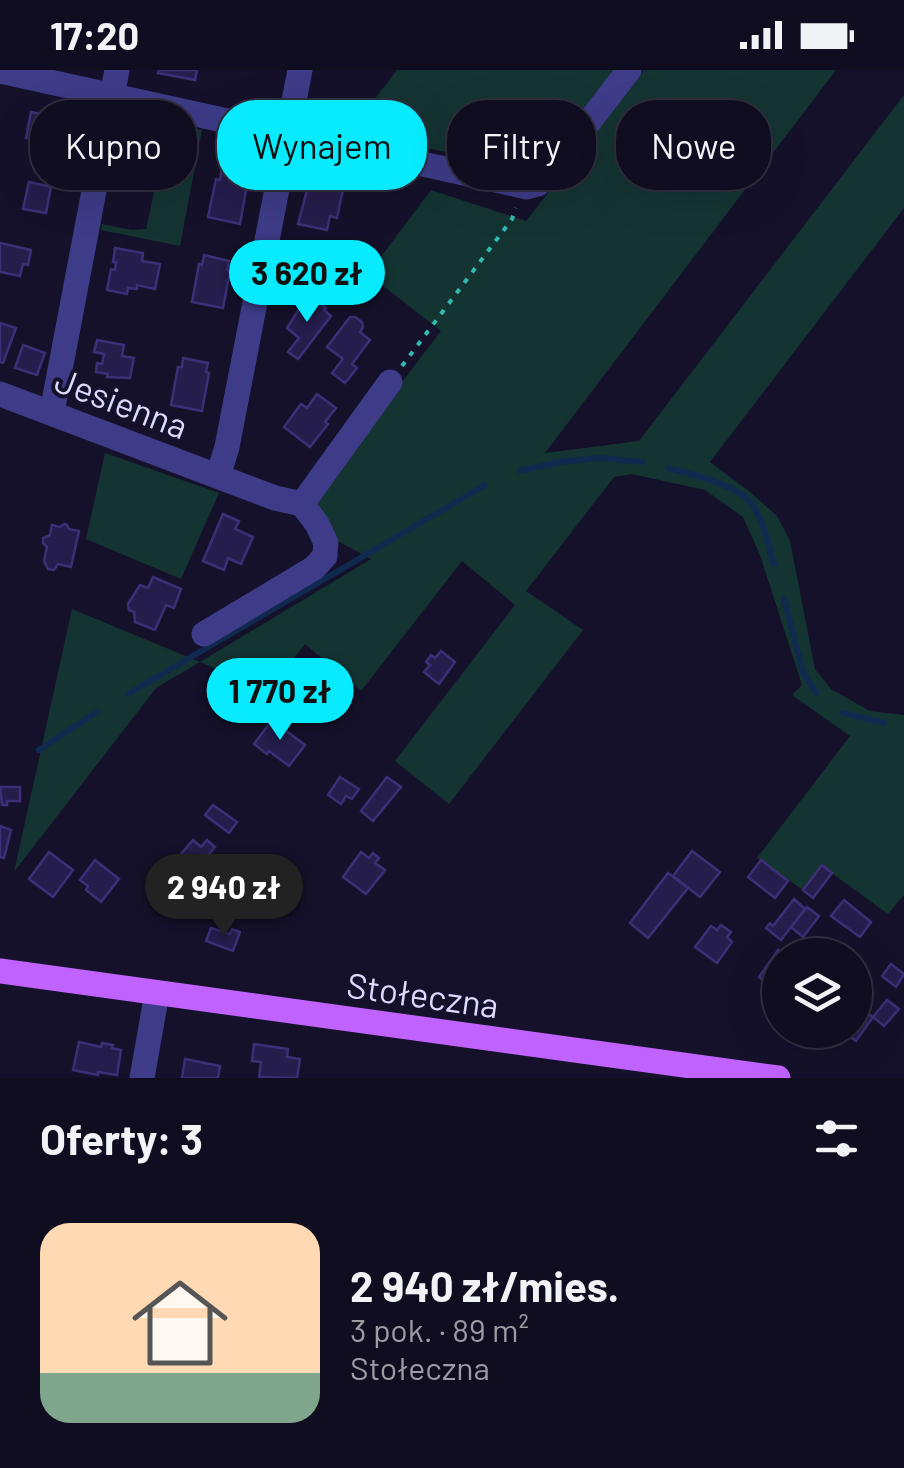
<!DOCTYPE html>
<html lang="pl">
<head>
<meta charset="utf-8">
<style>
  body { margin:0; font-family:Barlow,sans-serif; background:#191629; color:#f1f3f6; height:100vh; display:flex; flex-direction:column; font-size:38px; white-space:nowrap }
  * { box-sizing:border-box; margin:0 }
  p { font-size:32px; color:#9c9ca5 }
  .icon { flex:none; width:55px; height:55px; fill:none; stroke:currentColor; stroke-width:2; stroke-linecap:round; stroke-linejoin:round }
  .map { position:relative; height:1008px; overflow:hidden }
  .panel { display:flex; flex-direction:column; background:#100d20; flex:1 }
  .panel>* { flex:none }
  .top-card { position:absolute; left:30px; top:30px; width:845px; height:90px; display:flex; gap:20px }
  .controls { position:absolute; left:762px; top:868px; display:grid; gap:20px }
  .controls a { display:grid; place-items:center; width:110px; height:110px; border-radius:50%; background:#100d20; box-shadow:0 10px 40px #0002,0 0 0 2px #302d3e; font-size:50px }
  .price { position:absolute; translate:-50% -85px; padding:0 22px; border-radius:35px; background:#08eafd; color:#111; font-size:32px; line-height:65px; filter:drop-shadow(0 2px 5px #0008) }
  .price::after { content:''; position:absolute; left:50%; top:60px; width:30px; height:22px; margin-left:-15px; background:inherit; clip-path:polygon(0 0,100% 0,50% 100%) }
  .price.selected { background:#222; color:#fff }
  ul { padding:0; list-style:none }
  li { display:flex; align-items:center; gap:30px; height:250px; padding:0 40px }
  li+li { border-top:2px solid #302d3e }
  li span { display:grid; place-items:center; flex:none; width:280px; height:200px; border-radius:30px; color:#555 }
  li>.icon { margin-inline-start:auto }
  span .icon { width:120px; height:120px; fill:#fffc; stroke-width:1 }
  li b { font-size:42px }
  h2 { display:flex; justify-content:space-between; align-items:center; height:120px; padding:0 40px; font-size:42px }
  .pill { padding:0 35px; border-radius:40px; background:#100d20; box-shadow:0 10px 40px #0002,0 0 0 2px #302d3e; font-size:35px; line-height:90px }
  .pill.selected { background:#08eafd; color:#111 }
  .status { display:flex; justify-content:space-between; align-items:center; height:70px; padding:0 50px; background:#100d20; direction:ltr }
  .status svg { height:28px; fill:currentColor }
  .map>svg:first-child { display:block }
  .green { fill:#143432 }
  .lines { fill:none; stroke-linecap:round; stroke-linejoin:round }
  .stream { stroke:#0f294f; stroke-width:6 }
  .building { fill:#251d4b; stroke:#3c2f77; stroke-width:2.5 }
  .path { stroke:#31bbb0; stroke-width:4; stroke-dasharray:5 8; stroke-linecap:butt }
  .minor { stroke:#3e3c88; stroke-width:25 }
  .major { stroke:#c062fe; stroke-width:25 }
  .labels { text-anchor:middle; dominant-baseline:central; stroke-width:8; stroke-linejoin:round; paint-order:stroke }
  .street-label { font-size:35px; fill:#dddaff; stroke:#15112a }
</style>
</head>
<body>
<div class="status"><b>17:20</b><svg viewBox="0 0 49 12"><path d="M0 12V9h3v3zM5 12V6h3v6zM10 12V3h3v9zM15 12V0h3v12zM26 1h20v11H26zM47 4h2v5h-2z"/></svg></div>
<div class="map">
<svg width="904" height="1008" viewBox="0 0 904 1008">
  <rect width="100%" height="100%" fill="#15112a"/>
  <!-- green -->
  <g class="green">
    <polygon points="397,0 620,0 540,103 350,61"/>
    <polygon points="644,0 836,0 545,383 639,371 904,25 904,138 710,392 750,422 777,446 790,471 815,599 831,619 870,641 904,645 904,825 888,844 822,796 803,820 757,788 850,666 792,625 802,615 760,485 743,447 705,420 632,404 614,407 526,521 583,560 449,734 395,691 515,535 462,491 361,621 305,574 249,648 211,624 226,603 200,592 156,618 14,802 72,539 200,592 371,489 332,468 310,432 441,261 368,204 431,120 526,151"/>
    <polygon points="171,54 202,60 180,176 101,160 102,154 132,160 146,159 168,57"/>
    <polygon points="105,383 219,423 181,509 86,469"/>
  </g>
  <g class="lines">
    <!-- stream -->
    <g class="stream">
      <path d="M668,398c21,5 61,15 77,29 18,15 22,45 29,67"/>
      <polyline points="520,401 559,392 602,388 642,392"/>
      <polyline points="784,529 803,602 816,623"/>
      <polyline points="128,624 485,415"/>
      <polyline points="843,643 884,653"/>
      <polyline points="39,680 97,642"/>
    </g>
  </g>
  <!-- building -->
  <g class="building">
    <polygon points="159,0 197,0 195,10 158,3"/>
    <polygon points="31,42 66,49 58,94 36,90 40,70 26,68"/>
    <polygon points="223,91 247,96 244,115 247,115 240,154 208,147 216,109 220,110"/>
    <polygon points="310,109 344,115 337,148 330,146 327,160 298,154"/>
    <polygon points="29,112 51,117 46,143 23,139"/>
    <polygon points="0,173 31,180 28,195 23,194 20,206 0,202"/>
    <polygon points="115,178 143,183 142,191 160,194 155,219 137,215 137,219 128,218 127,224 107,220 111,199 115,200 116,192 113,192"/>
    <polygon points="204,185 229,191 227,200 230,201 223,238 192,232 199,194 202,195"/>
    <polygon points="311,226 326,238 324,240 331,246 298,289 288,282 299,268 287,258 299,239"/>
    <polygon points="350,247 355,247 362,252 363,257 360,262 370,270 352,294 357,298 345,313 332,303 343,289 327,277"/>
    <polygon points="0,253 16,258 3,293 0,292"/>
    <polygon points="97,270 124,275 122,286 134,288 130,308 107,307 108,304 96,302 97,293 102,294 104,284 94,282"/>
    <polygon points="23,275 45,283 37,305 15,298"/>
    <polygon points="183,288 208,293 206,302 209,303 202,341 171,335 178,297 182,297"/>
    <polygon points="317,324 336,338 325,352 328,354 310,377 284,357 301,334 307,338"/>
    <polygon points="223,444 239,451 235,459 253,467 241,494 228,488 224,500 203,491"/>
    <polygon points="64,454 67,455 69,459 79,461 71,497 58,494 54,500 48,499 44,491 47,477 43,473 43,468 50,465 52,455 60,457"/>
    <polygon points="153,507 181,519 174,538 166,535 155,560 135,552 134,542 129,540 128,534 140,515 148,518"/>
    <polygon points="441,581 455,592 439,614 424,602 430,595 426,592 431,585 435,588"/>
    <polygon points="272,650 305,675 289,696 269,681 267,684 254,674"/>
    <polygon points="340,707 359,719 352,729 346,726 341,734 328,725"/>
    <polygon points="387,707 401,717 373,751 361,741"/>
    <polygon points="0,717 20,717 20,731 7,731 7,735 2,735"/>
    <polygon points="213,735 237,752 229,763 205,745"/>
    <polygon points="0,756 11,760 4,788 0,787"/>
    <polygon points="193,770 201,777 207,770 215,777 209,784 216,789 198,810 175,791"/>
    <polygon points="692,781 720,802 700,827 673,806"/>
    <polygon points="49,782 73,800 53,827 29,809"/>
    <polygon points="361,782 369,788 373,783 379,788 375,793 385,800 366,824 343,807"/>
    <polygon points="95,790 119,809 101,832 86,820 88,816 80,810"/>
    <polygon points="761,790 788,811 775,828 748,807"/>
    <polygon points="822,795 832,803 813,828 803,820"/>
    <polygon points="668,803 688,818 648,868 630,853"/>
    <polygon points="794,829 805,839 781,870 766,858 770,853 773,856"/>
    <polygon points="844,830 871,852 860,867 831,846"/>
    <polygon points="807,837 819,846 803,867 791,857"/>
    <polygon points="721,855 731,862 727,867 732,872 717,893 695,877 711,856 717,860"/>
    <polygon points="211,858 230,864 232,859 240,862 233,881 206,871"/>
    <polygon points="787,879 795,885 780,885 780,911 774,918 759,907 778,880 783,884"/>
    <polygon points="891,894 904,904 896,917 882,906"/>
    <polygon points="887,930 899,939 884,956 873,947"/>
    <polygon points="855,934 873,947 856,971 843,961 855,960"/>
    <polygon points="79,972 101,977 102,973 113,975 112,978 121,980 117,1005 98,1002 98,1005 73,1000"/>
    <polygon points="254,974 288,979 287,987 300,989 297,1008 259,1007 261,992 252,991"/>
    <polygon points="185,989 220,996 218,1008 182,1008"/>
  </g>
  <g class="lines">
    <!-- path -->
    <polyline class="path" points="402,296 512,149 516,138"/>
    <!-- minor -->
    <g class="minor">
      <polyline points="0,1 527,117 538,114 549,104 629,0"/>
      <polyline points="0,324 275,428 302,434 317,454 326,473 325,483 325,486 314,498 204,564"/>
      <polyline points="52,342 117,0"/>
      <polyline points="218,406 227,377 300,0"/>
      <polyline points="302,434 390,312"/>
      <polyline points="142,1008 157,923"/>
    </g>
    <!-- major -->
    <polyline class="major" points="0,901 778,1008"/>
  </g>
  <g class="labels">
    <!-- street labels -->
    <g class="street-label">
      <text transform="translate(122 332) rotate(21)">Jesienna</text>
      <text transform="translate(423 924) rotate(8)">Stołeczna</text>
    </g>
  </g>
</svg>
<div class="controls">
<a><svg class="icon" aria-label="layers" viewBox="0 0 24 24"><path d="M12 4l9 5-9 5-9-5zM3 14l9 5 9-5"/></svg></a>
</div>
<b class="price" style="left:307px;top:255px">3 620 zł</b>
<b class="price" style="left:280px;top:673px">1 770 zł</b>
<b class="price selected" style="left:224px;top:869px">2 940 zł</b>
<div class="top-card">
<a class="pill">Kupno</a>
<a class="pill selected">Wynajem</a>
<a class="pill">Filtry</a>
<a class="pill">Nowe</a>
</div>
</div>
<section class="panel">
<h2>Oferty: 3<svg class="icon" aria-label="filters" viewBox="0 0 24 24"><path d="M4 7h16M4 17h16"/><circle cx="9" cy="7" r="2"/><circle cx="15" cy="17" r="2"/></svg></h2>
<ul>
<li><span style="background:linear-gradient(#ffd9b3 75%,#7fa58c 0)"><svg class="icon" aria-label="home" viewBox="0 0 24 24"><path d="M3 11l9-7 9 7M6 9v11h12V9"/></svg></span><div><b>2 940 zł/mies.</b><p>3 pok. · 89 m²</p><p>Stołeczna</p></div></li>
</ul>
</section>
</body>
</html>
